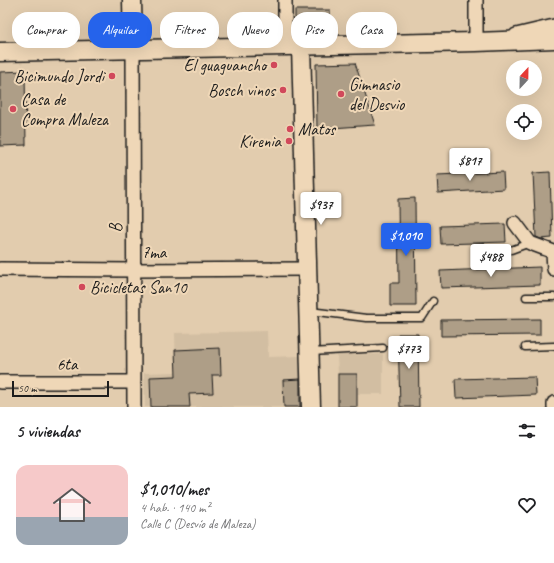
<!DOCTYPE html>
<html lang="es">
<head>
<meta charset="utf-8">
<style>
  body { margin:0; font-family:Caveat,sans-serif; background:#f2f2f2; color:#202124; height:100vh; display:flex; flex-direction:column; font-size:15px; white-space:nowrap }
  * { box-sizing:border-box; margin:0 }
  p { font-size:13px; color:#757577 }
  .icon { flex:none; width:22px; height:22px; fill:none; stroke:currentColor; stroke-width:2; stroke-linecap:round; stroke-linejoin:round }
  .map { position:relative; height:407px; overflow:hidden }
  .side { display:flex; flex-direction:column; background:#fff; flex:1 }
  .side>* { flex:none }
  .guide { position:absolute; left:12px; top:12px; width:530px; height:36px; display:flex; gap:8px }
  .needle { width:26px; rotate:22deg }
  .tools { position:absolute; left:506px; top:60px; display:grid; gap:8px }
  .tools a { display:grid; place-items:center; width:36px; height:36px; border-radius:50%; background:#fff; box-shadow:0 4px 16px #0002; font-size:20px }
  .scale { position:absolute; left:12px; bottom:10px; width:97px; box-sizing:border-box; padding-left:4px; border:2px solid #1c1c1c; border-top:0; font-size:11px; line-height:14px; white-space:nowrap; color:#1c1c1c; -webkit-text-stroke:3px #efd7b7; paint-order:stroke }
  .price { position:absolute; translate:-50% -34px; padding:0 9px; border-radius:4px; background:#fff; color:#222; font-size:13px; line-height:26px; filter:drop-shadow(0 1px 2px #0008) }
  .price::after { content:''; position:absolute; left:50%; top:24px; width:12px; height:9px; margin-left:-6px; background:inherit; clip-path:polygon(0 0,100% 0,50% 100%) }
  .price.on { background:#2563eb; color:#fff }
  ul { padding:0; list-style:none }
  li { display:flex; align-items:center; gap:12px; height:100px; padding:0 16px }
  li span { display:grid; place-items:center; flex:none; width:112px; height:80px; border-radius:12px; color:#555 }
  li>.icon { margin-inline-start:auto }
  span .icon { width:48px; height:48px; fill:#fffc; stroke-width:1 }
  li b { font-size:17px }
  h2 { display:flex; justify-content:space-between; align-items:center; height:48px; padding:0 16px; font-size:17px }
  .chip { padding:0 14px; border-radius:16px; background:#fff; box-shadow:0 4px 16px #0002; font-size:14px; line-height:36px }
  .chip.on { background:#2563eb; color:#fff }
  .map>svg:first-child { display:block }
  .built { fill:#d2bea2 }
  .building { fill:#ae9e87; stroke:#1c1c1c }
  .lines { fill:none; stroke-linecap:round; stroke-linejoin:round }
  .lane-casing { stroke:#1c1c1c; stroke-width:9 }
  .street-casing { stroke:#1c1c1c; stroke-width:16 }
  .secondary-casing { stroke:#1c1c1c; stroke-width:21 }
  .lane { stroke:#efd7b7; stroke-width:6 }
  .street { stroke:#efd7b7; stroke-width:13 }
  .secondary { stroke:#efd7b7; stroke-width:18 }
  .poi-dot { fill:#d1495b; stroke:#efd7b7; stroke-width:1.5 }
  .labels { text-anchor:middle; dominant-baseline:central; stroke-width:4; stroke-linejoin:round; paint-order:stroke }
  .poi-label { font-size:17px; fill:#1c1c1c; stroke:#efd7b7; text-anchor:end }
  .street-label { font-size:17px; fill:#1c1c1c; stroke:#efd7b7 }
</style>
</head>
<body>
<div class="map">
<svg width="554" height="407" viewBox="0 0 554 407">
  <rect width="100%" height="100%" fill="#e2ccae"/>
  <filter id="ink" filterUnits="userSpaceOnUse"><feTurbulence type="fractalNoise" baseFrequency=".025" numOctaves="2"/><feDisplacementMap in="SourceGraphic" scale="8" xChannelSelector="R" yChannelSelector="G"/><feConvolveMatrix kernelMatrix="1 2 1 2 8 2 1 2 1" color-interpolation-filters="sRGB"/></filter>
  <g filter="url(#ink)">
    <!-- built -->
    <g class="built">
      <polygon points="267,331 268,357 301,356 302,407 145,407 144,373 176,372 175,333"/>
      <polygon points="383,354 383,394 357,394 357,374 338,374 337,355"/>
    </g>
    <!-- building -->
    <g class="building">
      <rect x="295" y="10" width="35" height="17"/>
      <polygon points="355,63 375,125 317,129 316,64"/>
      <polygon points="25,71 26,145 0,146 0,72"/>
      <polygon points="503,172 504,189 438,193 437,175"/>
      <polygon points="550,172 552,238 541,239 536,237 533,173"/>
      <polygon points="415,198 416,306 390,306 390,283 399,283 398,199"/>
      <polygon points="505,224 506,242 441,244 440,226"/>
      <polygon points="540,267 540,285 441,288 440,271"/>
      <polygon points="540,319 540,335 441,336 441,320"/>
      <polygon points="398,334 418,334 419,407 400,407"/>
      <polygon points="220,348 221,375 212,375 213,393 189,394 190,407 151,407 150,377 176,376 175,350"/>
      <rect x="338" y="374" width="19" height="33"/>
      <polygon points="535,377 536,395 456,398 455,379"/>
      <polygon points="300,379 300,407 284,407 283,380"/>
    </g>
    <g class="lines">
      <defs>
        <g id="lane">
          <polyline points="511,250 530,243"/>
          <polyline points="526,297 554,297"/>
          <polyline points="310,311 366,318 422,318 433,301"/>
          <polyline points="525,347 554,346"/>
          <polyline points="311,352 383,348"/>
        </g>
        <g id="street">
          <polyline points="476,0 476,42"/>
          <polyline points="516,35 554,26"/>
          <polyline points="285,46 285,0"/>
          <polyline points="133,50 134,407"/>
          <polyline points="515,223 530,243 554,252"/>
          <polyline points="553,252 554,269"/>
          <polyline points="0,269 133,270 308,269"/>
          <polyline points="0,382 133,382"/>
          <polyline points="554,407 554,403"/>
        </g>
        <g id="secondary">
          <polyline points="132,0 133,50"/>
          <polyline points="301,46 311,407"/>
          <polyline points="0,52 476,42 554,39"/>
        </g>
      </defs>
      <!-- lane casing -->
      <use href="#lane" class="lane-casing"/>
      <!-- street casing -->
      <use href="#street" class="street-casing"/>
      <!-- secondary casing -->
      <use href="#secondary" class="secondary-casing"/>
      <!-- lane -->
      <use href="#lane" class="lane"/>
      <!-- street -->
      <use href="#street" class="street"/>
      <!-- secondary -->
      <use href="#secondary" class="secondary"/>
    </g>
  </g>
  <!-- markers -->
  <g class="poi-dot">
    <circle cx="274" cy="65" r="4"/>
    <circle cx="112" cy="76" r="4"/>
    <circle cx="283" cy="90" r="4"/>
    <circle cx="341" cy="94" r="4"/>
    <circle cx="13" cy="109" r="4"/>
    <circle cx="290" cy="129" r="4"/>
    <circle cx="289" cy="141" r="4"/>
    <circle cx="82" cy="287" r="4"/>
  </g>
  <g class="labels">
    <!-- poi labels -->
    <g class="poi-label">
      <text x="266" y="65">El guaguancho</text>
      <text x="104" y="76">Bicimundo Jordi</text>
      <text x="349" y="84" text-anchor="start">Gimnasio<tspan x="349" dy="20">del Desvio</tspan></text>
      <text x="275" y="90">Bosch vinos</text>
      <text x="21" y="99" text-anchor="start">Casa de<tspan x="21" dy="20">Compra Maleza</tspan></text>
      <text x="298" y="129" text-anchor="start">Matos</text>
      <text x="281" y="141">Kirenia</text>
      <text x="90" y="287" text-anchor="start">Bicicletas San10</text>
    </g>
    <!-- street labels -->
    <g class="street-label">
      <text transform="translate(115 228) rotate(-90)">B</text>
      <text x="154" y="252">7ma</text>
      <text x="67" y="364">6ta</text>
    </g>
  </g>
</svg>
<div class="tools">
<a><svg class="needle" viewBox="-14 -14 28 28"><path d="M0-13l5 13h-10z" fill="#e53935"/><path d="M0 13l5-13h-10z" fill="#757577"/></svg></a>
<a><svg class="icon" aria-label="locate" viewBox="0 0 24 24"><circle cx="12" cy="12" r="6"/><path d="M12 2v4M12 18v4M2 12h4M18 12h4"/></svg></a>
</div>
<div class="scale">50 m</div>
<b class="price" style="left:470px;top:182px">$817</b>
<b class="price" style="left:321px;top:226px">$937</b>
<b class="price on" style="left:406px;top:257px">$1,010</b>
<b class="price" style="left:491px;top:278px">$488</b>
<b class="price" style="left:409px;top:370px">$773</b>
<div class="guide">
<a class="chip">Comprar</a>
<a class="chip on">Alquilar</a>
<a class="chip">Filtros</a>
<a class="chip">Nuevo</a>
<a class="chip">Piso</a>
<a class="chip">Casa</a>
</div>
</div>
<section class="side">
<h2>5 viviendas<svg class="icon" aria-label="filters" viewBox="0 0 24 24"><path d="M4 7h16M4 17h16"/><circle cx="9" cy="7" r="2"/><circle cx="15" cy="17" r="2"/></svg></h2>
<ul>
<li><span style="background:linear-gradient(#f6c9c9 65%,#9aa5b1 0)"><svg class="icon" aria-label="home" viewBox="0 0 24 24"><path d="M3 11l9-7 9 7M6 9v11h12V9"/></svg></span><div><b>$1,010/mes</b><p>4 hab. · 140 m²</p><p>Calle C (Desvío de Maleza)</p></div><svg class="icon" aria-label="heart" viewBox="0 0 24 24"><path d="M12 20l-8-8c-3-5 5-10 8-4 3-6 11-1 8 4z"/></svg></li>
</ul>
</section>
</body>
</html>
